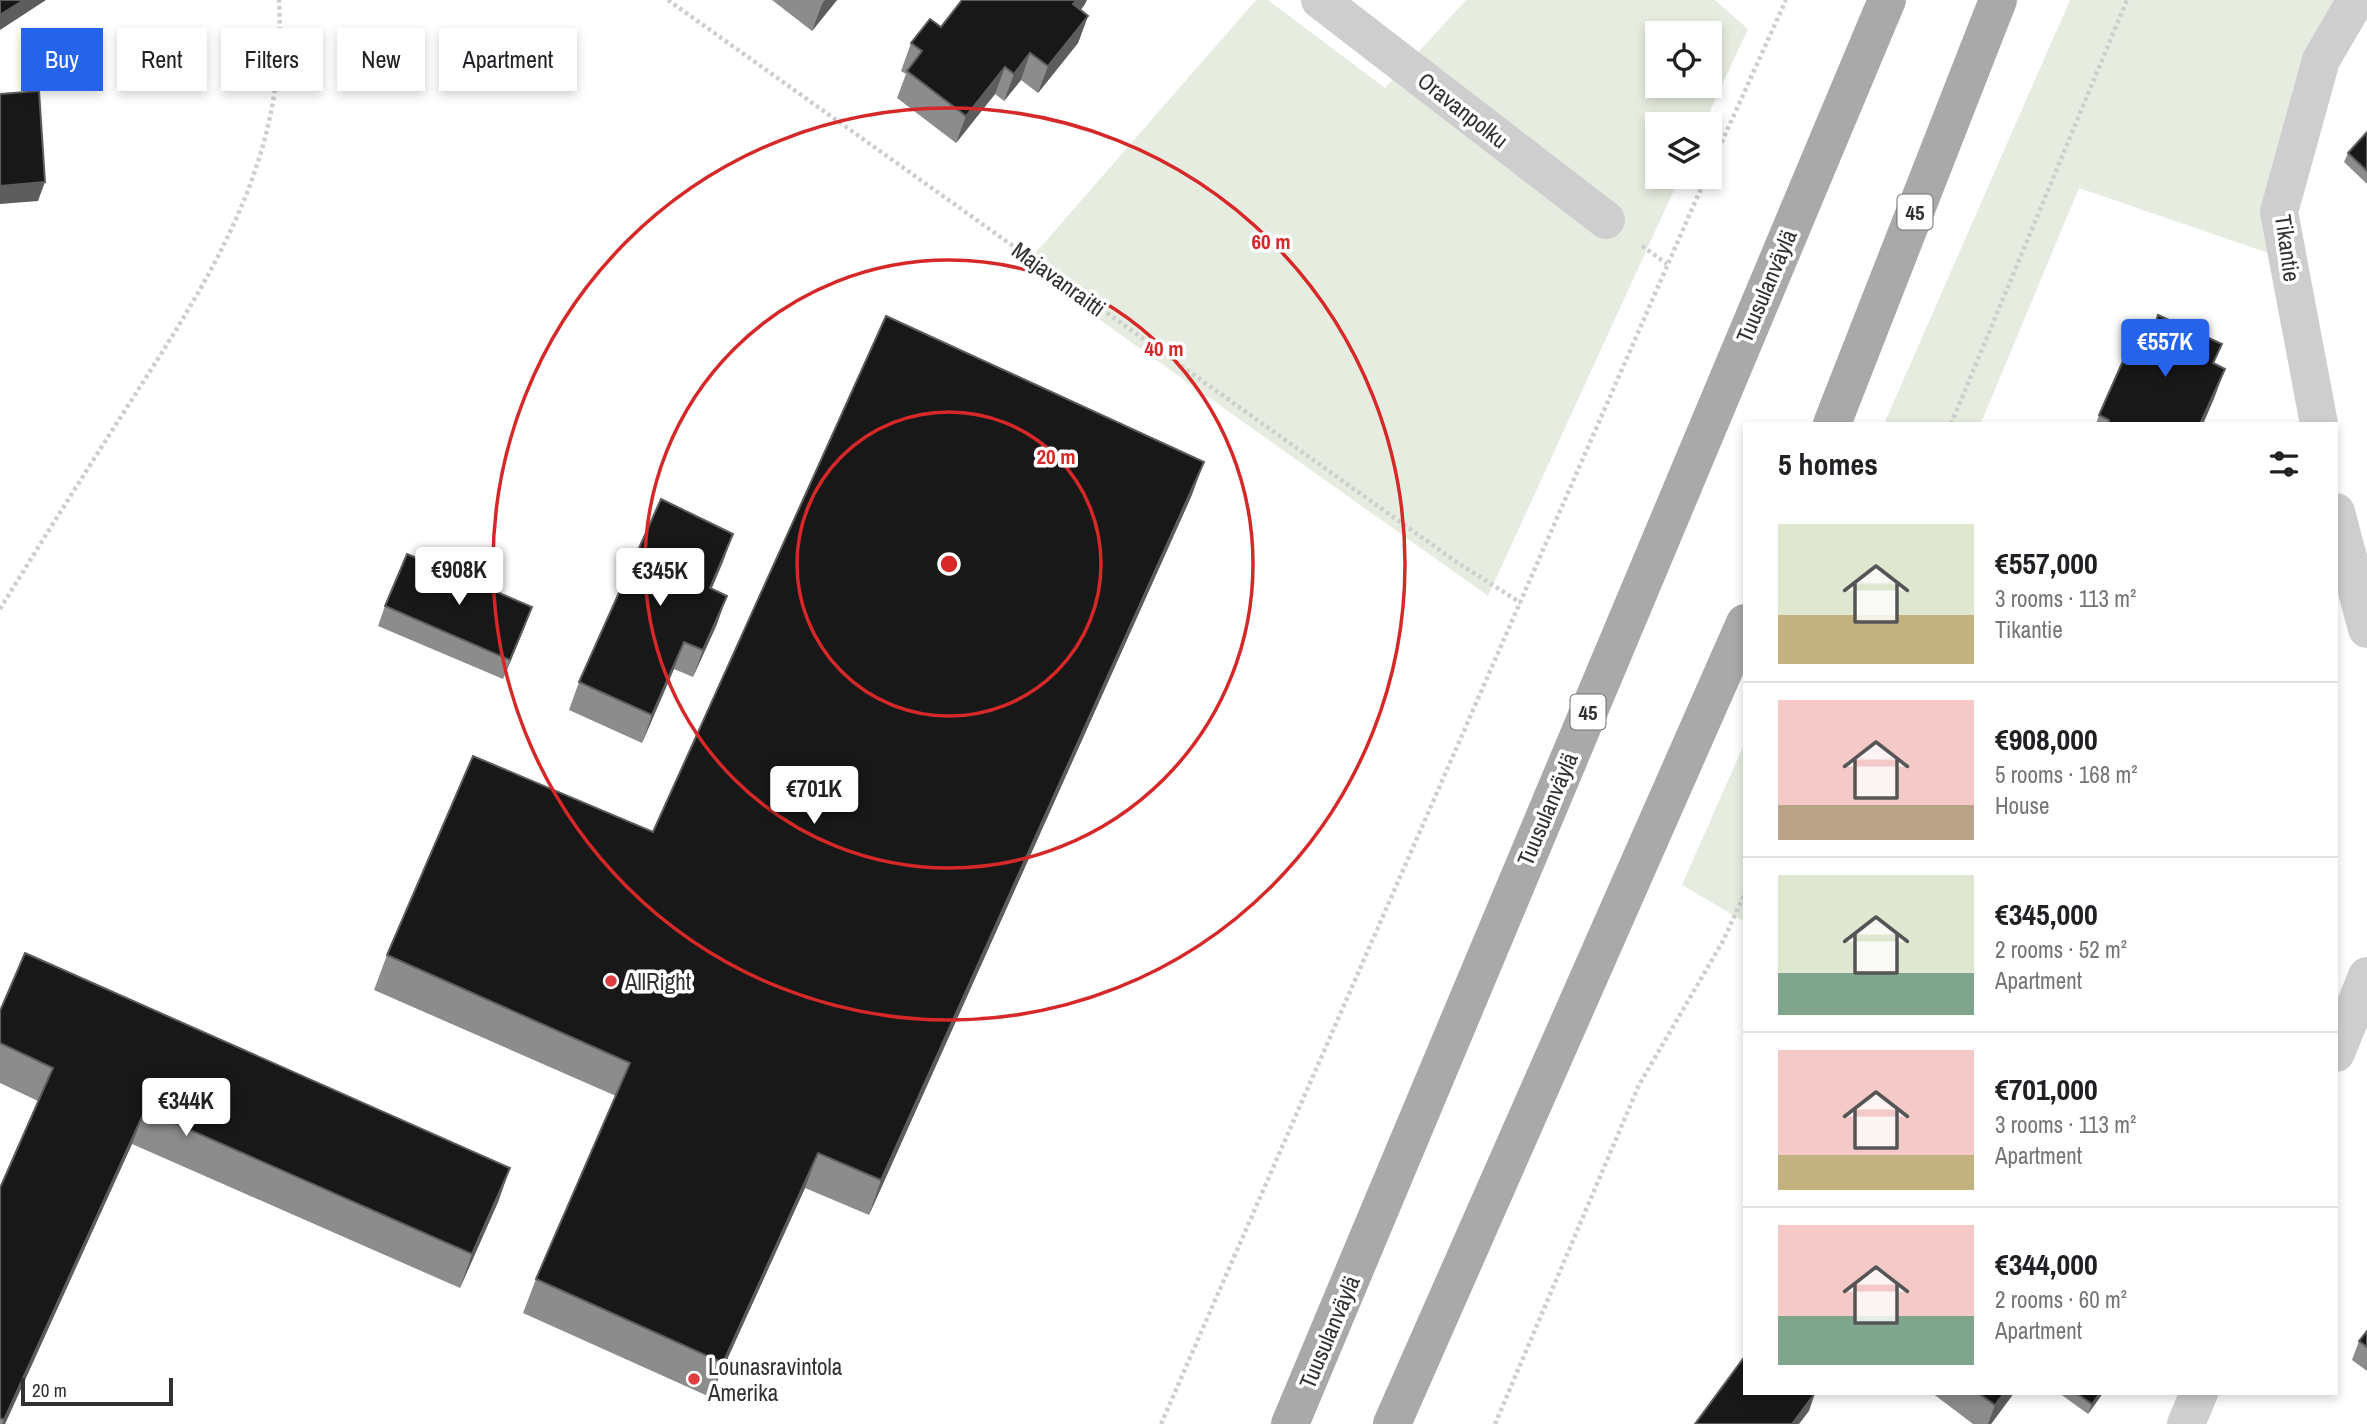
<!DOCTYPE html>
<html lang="en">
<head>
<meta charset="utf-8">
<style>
  body { margin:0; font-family:"Archivo Narrow",sans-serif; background:#f2f2f2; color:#202124; height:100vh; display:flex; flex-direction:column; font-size:26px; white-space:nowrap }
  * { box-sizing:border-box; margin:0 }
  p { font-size:23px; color:#757577 }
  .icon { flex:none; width:38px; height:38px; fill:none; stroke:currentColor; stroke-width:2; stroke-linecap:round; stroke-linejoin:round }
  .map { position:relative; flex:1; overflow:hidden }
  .side { position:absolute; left:1743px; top:422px; width:595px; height:973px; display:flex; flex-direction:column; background:#fff; border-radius:0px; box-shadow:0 4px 10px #0003 }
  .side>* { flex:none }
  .hud { position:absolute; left:21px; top:28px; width:665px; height:63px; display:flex; gap:14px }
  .tools { position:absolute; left:1645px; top:21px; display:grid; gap:14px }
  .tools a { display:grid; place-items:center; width:77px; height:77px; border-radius:0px; background:#fff; box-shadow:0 4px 10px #0003; font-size:35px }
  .scale { position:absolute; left:21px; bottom:18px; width:152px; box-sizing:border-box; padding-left:7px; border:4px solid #313131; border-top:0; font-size:19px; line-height:24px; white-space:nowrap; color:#313131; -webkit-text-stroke:5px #fff; paint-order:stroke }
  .price { position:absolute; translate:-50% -60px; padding:0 16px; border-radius:7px; background:#fff; color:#222; font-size:23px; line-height:46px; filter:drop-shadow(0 2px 4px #0008) }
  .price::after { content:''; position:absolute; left:50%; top:42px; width:21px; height:16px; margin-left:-10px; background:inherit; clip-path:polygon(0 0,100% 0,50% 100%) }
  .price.active { background:#2563eb; color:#fff }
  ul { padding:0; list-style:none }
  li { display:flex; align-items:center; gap:21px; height:175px; padding:0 35px }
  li+li { border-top:2px solid #e0e0e0 }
  li span { display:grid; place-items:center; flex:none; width:196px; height:140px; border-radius:0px; color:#555 }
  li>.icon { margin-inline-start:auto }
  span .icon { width:84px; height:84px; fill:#fffc; stroke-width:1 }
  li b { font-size:30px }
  h2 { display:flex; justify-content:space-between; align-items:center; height:84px; padding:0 35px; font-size:30px }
  .tag { padding:0 24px; border-radius:0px; background:#fff; box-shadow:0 4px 10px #0003; font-size:24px; line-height:63px }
  .tag.active { background:#2563eb; color:#fff }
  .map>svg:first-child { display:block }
  .green { fill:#e6ede0; fill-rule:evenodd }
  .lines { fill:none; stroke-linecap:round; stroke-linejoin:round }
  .path { stroke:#cecece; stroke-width:4.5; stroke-dasharray:3.5 3.5; stroke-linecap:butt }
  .minor { stroke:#cecece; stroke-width:38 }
  .major { stroke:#a9a9a9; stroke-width:38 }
  .wall { fill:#8c8c8c }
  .shaded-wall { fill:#5d5d5d }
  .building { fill:#181818; stroke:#5d5d5d; stroke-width:2 }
  .ring { fill:none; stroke:#d62828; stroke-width:3.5 }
  .poi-dot { fill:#dd3d43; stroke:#fff; stroke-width:2.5 }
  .labels { text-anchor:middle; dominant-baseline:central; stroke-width:7; stroke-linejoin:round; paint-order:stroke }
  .shield { fill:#fff; stroke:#6f6f6f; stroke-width:2 }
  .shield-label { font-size:21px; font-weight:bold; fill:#313131 }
  .street-label { font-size:23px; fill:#313131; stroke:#fff }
  .poi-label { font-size:23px; fill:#313131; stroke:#fff; text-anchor:start }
  .centre { fill:#d62828; stroke:#fff; stroke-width:3.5 }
  .ring-label { font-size:21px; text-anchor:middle; font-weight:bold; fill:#d62828; stroke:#fff; stroke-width:7; stroke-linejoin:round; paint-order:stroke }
</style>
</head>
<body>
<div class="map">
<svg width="2367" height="1424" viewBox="0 0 2367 1424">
  <rect width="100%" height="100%" fill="#fff"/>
  <!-- green -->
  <g class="green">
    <path d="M1256,0h12l117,88 81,-88h249l33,29 -44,95h-47v53h23l-192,419 -464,-330zM1657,33h53v53h-53z"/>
    <polygon points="2070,0 2345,0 2277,256 2079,188 1981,423 1884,424"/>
    <polygon points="1745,742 1745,922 1682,885"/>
  </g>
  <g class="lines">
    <!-- path -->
    <g class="path">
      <polyline points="668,0 1455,561 1521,603"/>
      <polyline points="1710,168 1786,0"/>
      <polyline points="1642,246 1667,264"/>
      <polyline points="1951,424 2127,0"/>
      <path d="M0,609c40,-65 81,-130 122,-194 85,-133 166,-250 157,-415"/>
      <polyline points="1161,1424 1706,177"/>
      <polyline points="1495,1424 1639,1085 1723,941 1745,893"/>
    </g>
    <!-- minor -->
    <g class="minor">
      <polyline points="1320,0 1606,220"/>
      <polyline points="2319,424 2279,212 2321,60 2356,0"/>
      <polyline points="2336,512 2367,629"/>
      <polyline points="2336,1053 2367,976"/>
      <polyline points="2186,1424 2199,1393"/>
    </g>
    <!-- major -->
    <g class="major">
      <polyline points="1832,424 1998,0"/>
      <polyline points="1290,1424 1887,0"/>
      <polyline points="1392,1424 1745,623"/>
    </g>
  </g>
  <!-- wall -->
  <g class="wall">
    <polygon points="772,0 837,0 812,31"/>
    <polygon points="1085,4 1081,10 1088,16 1078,43 1038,93 1021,80 1004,101 995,94 956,143 897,98 906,74 901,71 911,43 941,27"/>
    <polygon points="2367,132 2367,184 2344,162 2348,153"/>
    <polygon points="2158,315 2215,364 2215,396 2203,424 2096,424 2099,415 2148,343"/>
    <polygon points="1204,462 1191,497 869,1215 805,1188 710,1397 523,1313 536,1279 616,1096 374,990 387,955 653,832"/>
    <polygon points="733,534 711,589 717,624 693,677 674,669 642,743 569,710 579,682"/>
    <polygon points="385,606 525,626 503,679 378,626"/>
    <polygon points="0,1011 510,1168 498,1202 460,1288 132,1144 5,1424 0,1424 0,1188 38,1101 0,1083"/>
    <polygon points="2367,1331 2367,1371 2352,1360 2359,1341"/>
    <polygon points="1932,1393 2014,1393 1991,1424 1973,1424"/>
    <polygon points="2059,1393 2103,1393 2088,1414"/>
  </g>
  <!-- shaded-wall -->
  <g class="shaded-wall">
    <polygon points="24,0 46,0 0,30 0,15"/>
    <polygon points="825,0 837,0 812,31 822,4"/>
    <polygon points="1077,0 1087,0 1085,4 1063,31 1073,4"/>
    <polygon points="1088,16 1078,43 1038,93 1048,66"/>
    <polygon points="1030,53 1021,80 1004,101 1014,74"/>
    <polygon points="1005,67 995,94 956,143 966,116"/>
    <polygon points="45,182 38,201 0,204 0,186"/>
    <polygon points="2225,369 2215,396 2203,424 2200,424"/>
    <polygon points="1204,462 1191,497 869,1215 881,1180"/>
    <polygon points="733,534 723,562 700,616 710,588"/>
    <polygon points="727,596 717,624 693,677 703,650"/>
    <polygon points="532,607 525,626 503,679 510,660"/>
    <polygon points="684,642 674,669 642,743 652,715"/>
    <polygon points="145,1110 132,1144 5,1424 2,1424"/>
    <polygon points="818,1153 805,1188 710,1397 723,1363"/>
    <polygon points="510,1168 498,1202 460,1288 472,1254"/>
    <polygon points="1815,1393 1809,1411 1799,1424 1792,1424"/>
    <polygon points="2004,1393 2014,1393 1991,1424 1988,1424 1995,1405"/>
    <polygon points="2100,1393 2103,1393 2088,1414 2092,1404"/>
  </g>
  <!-- building -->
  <g class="building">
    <polygon points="0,0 24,0 0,15"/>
    <polygon points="962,0 1077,0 1073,4 1088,16 1048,66 1030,53 1014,74 1005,67 966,116 907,71 922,51 911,43 930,19 941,27"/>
    <polygon points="39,91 45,182 0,186 0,94"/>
    <polygon points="2367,132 2367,171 2348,153"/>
    <polygon points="2158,315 2222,344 2213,363 2225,369 2200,424 2108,424 2109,420 2099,415 2134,336 2149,344"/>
    <polygon points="886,316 1204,462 881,1180 818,1153 723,1363 536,1279 630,1063 387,955 473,756 653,832"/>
    <polygon points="661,499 733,534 710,588 727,596 703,650 684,642 652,715 579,682"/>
    <polygon points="407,554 532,607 510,660 385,606"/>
    <polygon points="25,953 510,1168 472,1254 145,1110 4,1420 0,1418 0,1188 53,1068 0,1043 0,1011"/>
    <polygon points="2367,1331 2367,1347 2359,1341"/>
    <polygon points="1745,1356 1745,1393 1815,1393 1792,1424 1695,1424"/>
    <polygon points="1978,1393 2004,1393 1995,1405"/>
    <polygon points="2076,1393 2100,1393 2092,1404"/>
  </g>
  <!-- distance rings -->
  <g class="ring">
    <circle cx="949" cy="564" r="152"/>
    <circle cx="949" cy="564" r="304"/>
    <circle cx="949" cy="564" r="456"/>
  </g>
  <!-- markers -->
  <g class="poi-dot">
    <circle cx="611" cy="981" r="7"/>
    <circle cx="694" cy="1379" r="7"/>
  </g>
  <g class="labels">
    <!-- shield labels -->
    <g class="shield">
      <rect x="1897.5" y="194.5" width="35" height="35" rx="5"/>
      <rect x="1570.5" y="694.5" width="35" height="35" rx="5"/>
    </g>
    <g class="shield-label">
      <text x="1915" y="212">45</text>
      <text x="1588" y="712">45</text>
    </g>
    <!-- street labels -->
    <g class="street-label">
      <text transform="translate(1463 110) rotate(38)">Oravanpolku</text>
      <text transform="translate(2288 248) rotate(82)">Tikantie</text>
      <text transform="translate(1059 279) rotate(36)">Majavanraitti</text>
      <text transform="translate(1766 286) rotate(-67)">Tuusulanväylä</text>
      <text transform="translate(1547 809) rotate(-67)">Tuusulanväylä</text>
      <text transform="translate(1329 1332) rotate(-67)">Tuusulanväylä</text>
    </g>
    <!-- poi labels -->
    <g class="poi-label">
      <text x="625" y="981">AllRight</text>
      <text x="708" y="1366">Lounasravintola<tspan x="708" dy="26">Amerika</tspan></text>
    </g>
  </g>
  <circle cx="949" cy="564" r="10" class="centre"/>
  <g class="ring-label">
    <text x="1271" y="249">60 m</text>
    <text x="1164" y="356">40 m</text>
    <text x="1056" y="464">20 m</text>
  </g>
</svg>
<div class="tools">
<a><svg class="icon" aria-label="locate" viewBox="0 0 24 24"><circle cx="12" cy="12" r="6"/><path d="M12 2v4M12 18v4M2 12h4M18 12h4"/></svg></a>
<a><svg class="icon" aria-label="layers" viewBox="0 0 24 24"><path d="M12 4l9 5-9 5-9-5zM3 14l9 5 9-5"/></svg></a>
</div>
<div class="scale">20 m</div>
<b class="price active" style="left:2165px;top:379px">€557K</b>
<b class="price" style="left:459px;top:607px">€908K</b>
<b class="price" style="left:660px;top:608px">€345K</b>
<b class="price" style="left:814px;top:826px">€701K</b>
<b class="price" style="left:186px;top:1138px">€344K</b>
<div class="hud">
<a class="tag active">Buy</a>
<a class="tag">Rent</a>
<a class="tag">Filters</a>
<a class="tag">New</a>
<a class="tag">Apartment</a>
</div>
<section class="side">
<h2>5 homes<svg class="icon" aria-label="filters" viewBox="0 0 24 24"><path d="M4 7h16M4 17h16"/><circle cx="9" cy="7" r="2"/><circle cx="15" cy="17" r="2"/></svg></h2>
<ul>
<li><span style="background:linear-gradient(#dfe7d0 65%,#c2b280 0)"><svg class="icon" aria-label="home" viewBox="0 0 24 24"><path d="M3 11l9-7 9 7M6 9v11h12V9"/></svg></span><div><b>€557,000</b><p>3 rooms · 113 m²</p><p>Tikantie</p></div></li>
<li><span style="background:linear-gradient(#f6c9c9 75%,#b9a48a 0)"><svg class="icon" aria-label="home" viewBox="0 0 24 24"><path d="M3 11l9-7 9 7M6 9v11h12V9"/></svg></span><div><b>€908,000</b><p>5 rooms · 168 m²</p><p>House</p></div></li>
<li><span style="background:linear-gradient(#dfe7d0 70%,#7fa58c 0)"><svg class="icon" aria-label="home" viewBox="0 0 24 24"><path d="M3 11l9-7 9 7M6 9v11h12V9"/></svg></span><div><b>€345,000</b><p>2 rooms · 52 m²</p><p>Apartment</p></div></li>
<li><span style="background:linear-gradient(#f6c9c9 75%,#c2b280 0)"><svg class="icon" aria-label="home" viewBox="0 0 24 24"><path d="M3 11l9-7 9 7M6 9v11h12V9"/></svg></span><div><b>€701,000</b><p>3 rooms · 113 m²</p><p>Apartment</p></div></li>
<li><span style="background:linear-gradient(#f6c9c9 65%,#7fa58c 0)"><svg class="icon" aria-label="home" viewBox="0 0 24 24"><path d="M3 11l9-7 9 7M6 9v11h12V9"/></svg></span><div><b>€344,000</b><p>2 rooms · 60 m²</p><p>Apartment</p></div></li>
</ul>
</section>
</div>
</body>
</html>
